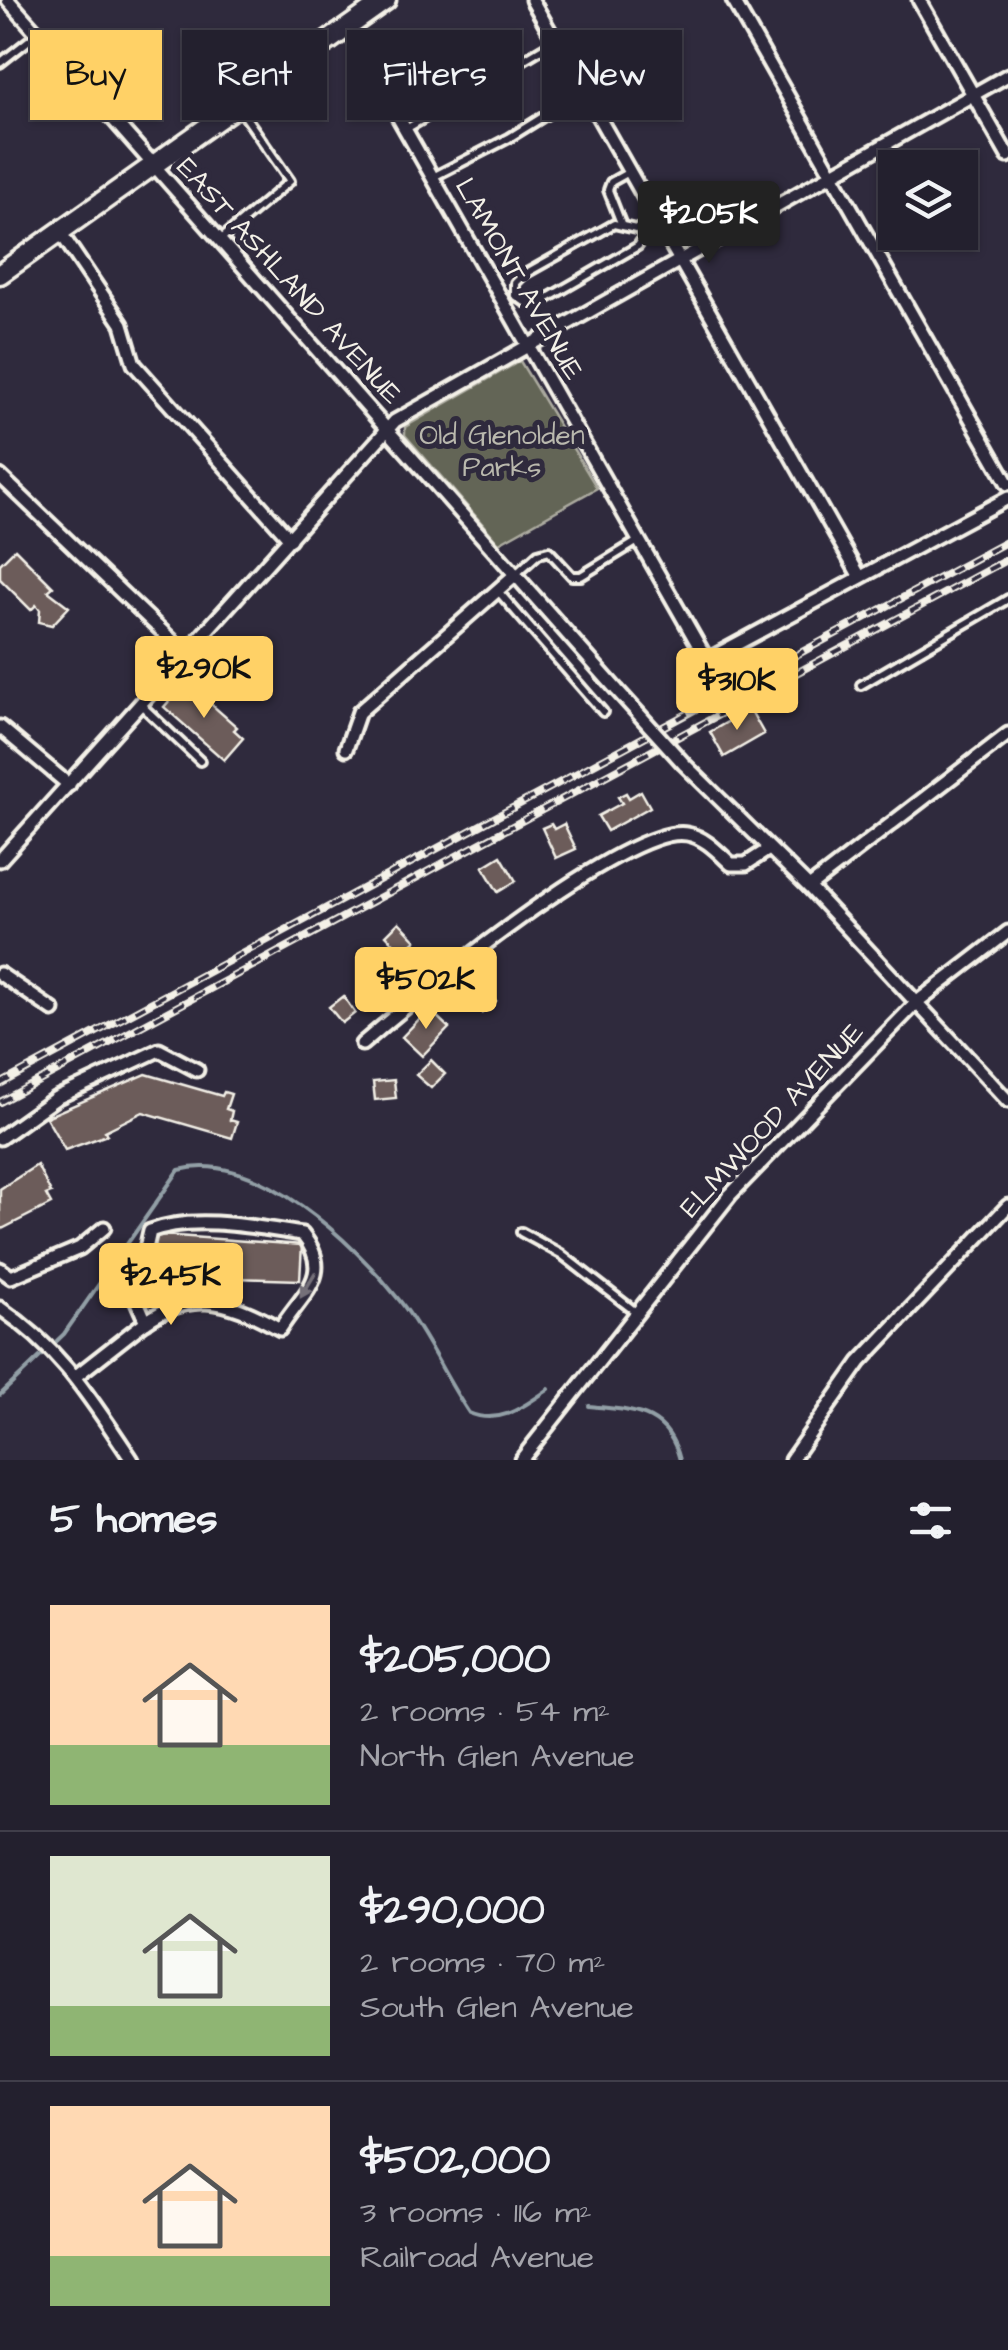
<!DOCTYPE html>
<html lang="en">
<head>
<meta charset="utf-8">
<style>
  body { margin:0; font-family:"Architects Daughter",sans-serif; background:#2f2d3a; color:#f1f3f6; height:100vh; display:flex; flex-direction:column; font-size:38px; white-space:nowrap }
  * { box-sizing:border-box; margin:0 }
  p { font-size:32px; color:#a3a3aa }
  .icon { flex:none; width:55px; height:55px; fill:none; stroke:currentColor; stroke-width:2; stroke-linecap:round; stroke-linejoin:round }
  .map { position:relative; height:1460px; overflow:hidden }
  .drawer { display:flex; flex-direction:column; background:#23202e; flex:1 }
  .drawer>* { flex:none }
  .banner { position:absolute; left:30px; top:30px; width:950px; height:90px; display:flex; gap:20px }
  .controls { position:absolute; left:878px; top:150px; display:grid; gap:20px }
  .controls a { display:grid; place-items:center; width:100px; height:100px; border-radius:0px; background:#23202e; box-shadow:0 2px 8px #0004,0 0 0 2px #403e4a; font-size:50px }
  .price { position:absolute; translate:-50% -85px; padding:0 22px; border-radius:10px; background:#ffd166; color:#111; font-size:32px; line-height:65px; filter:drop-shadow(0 2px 5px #0008) }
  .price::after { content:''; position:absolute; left:50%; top:60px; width:30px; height:22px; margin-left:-15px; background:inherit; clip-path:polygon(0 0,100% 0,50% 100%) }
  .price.on { background:#222; color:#fff }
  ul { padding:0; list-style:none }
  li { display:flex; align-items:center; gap:30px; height:250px; padding:0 50px }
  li+li { border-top:2px solid #403e4a }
  li span { display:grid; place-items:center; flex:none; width:280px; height:200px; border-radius:0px; color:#555 }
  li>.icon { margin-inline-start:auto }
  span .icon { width:120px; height:120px; fill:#fffc; stroke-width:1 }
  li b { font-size:42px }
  h2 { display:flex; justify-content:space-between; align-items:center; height:120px; padding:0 50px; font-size:42px }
  .tag { padding:0 35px; border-radius:0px; background:#23202e; box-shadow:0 2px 8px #0004,0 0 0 2px #403e4a; font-size:35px; line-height:90px }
  .tag.on { background:#ffd166; color:#111 }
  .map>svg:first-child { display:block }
  .green { fill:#646557; stroke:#acaba0; stroke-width:2.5 }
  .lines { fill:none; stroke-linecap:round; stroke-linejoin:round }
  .stream { stroke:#929fa6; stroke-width:4 }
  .building { fill:#6c5b5a; stroke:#f4f1e8; stroke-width:2.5 }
  .service-casing { stroke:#f4f1e8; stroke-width:14 }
  .minor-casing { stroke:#f4f1e8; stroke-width:19 }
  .primary-casing { stroke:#f4f1e8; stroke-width:25 }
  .service { stroke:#2f2a3d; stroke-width:6 }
  .minor { stroke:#2f2a3d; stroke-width:11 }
  .primary { stroke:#2f2a3d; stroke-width:18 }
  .rail-casing { stroke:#f4f1e8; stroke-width:8 }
  .rail { stroke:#2f2a3d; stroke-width:4; stroke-dasharray:11; stroke-linecap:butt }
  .minor-bridge-casing { stroke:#f4f1e8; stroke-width:19; stroke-linecap:butt }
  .minor-bridge { stroke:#2f2a3d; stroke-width:11 }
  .oneway { fill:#747079 }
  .labels { text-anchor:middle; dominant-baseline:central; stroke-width:10; stroke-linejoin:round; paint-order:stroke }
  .street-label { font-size:28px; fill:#f4f1e8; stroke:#2f2a3d }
  .park-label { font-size:28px; fill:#bab9ae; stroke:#2f2a3d }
</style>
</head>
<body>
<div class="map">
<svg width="1008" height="1460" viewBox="0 0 1008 1460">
  <rect width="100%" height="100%" fill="#2f2a3d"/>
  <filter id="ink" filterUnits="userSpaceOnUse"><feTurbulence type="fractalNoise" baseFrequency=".01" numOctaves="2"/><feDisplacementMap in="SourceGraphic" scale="20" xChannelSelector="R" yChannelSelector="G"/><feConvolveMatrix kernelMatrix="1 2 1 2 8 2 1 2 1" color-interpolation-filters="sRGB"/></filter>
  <g filter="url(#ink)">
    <!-- green -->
    <polygon class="green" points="520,361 597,488 499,543 405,435 405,427"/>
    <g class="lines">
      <!-- stream -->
      <g class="stream">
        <path d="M0,1395l64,-61 115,-164c78,-21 175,73 221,131 27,34 44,75 69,112 31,13 55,-7 80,-24"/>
        <path d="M589,1406c43,5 78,3 91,54"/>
      </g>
    </g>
    <!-- building -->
    <g class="building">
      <polygon points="15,549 53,587 48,591 69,607 52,625 39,622 40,610 36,605 31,610 0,579 0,564"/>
      <polygon points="186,682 237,727 234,730 243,738 224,760 164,707"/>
      <polygon points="750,709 764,734 724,757 710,732"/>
      <polygon points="641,791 650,807 607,831 598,816 622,803 618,797 626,793 629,798"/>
      <polygon points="551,824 554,829 564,824 576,849 556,858 542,828"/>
      <polygon points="501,856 516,881 498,892 483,867"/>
      <polygon points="399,922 416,940 402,952 386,935"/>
      <polygon points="377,958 386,969 396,961 404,971 377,993 359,972"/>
      <polygon points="481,984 496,1001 482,1013 471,993"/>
      <polygon points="343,996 355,1013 342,1023 329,1007"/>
      <polygon points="429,1009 449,1028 422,1056 402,1037"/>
      <polygon points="431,1060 445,1074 431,1088 416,1075"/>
      <polygon points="146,1074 222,1096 224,1092 231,1094 226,1109 232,1111 230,1120 237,1122 232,1138 143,1112 105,1131 107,1135 65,1150 46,1117"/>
      <polygon points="394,1080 396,1098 375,1100 373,1082"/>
      <polygon points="37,1165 51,1193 46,1195 51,1204 0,1230 0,1189"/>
      <polygon points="162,1235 302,1245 300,1280 162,1276 150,1272 151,1256 147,1256 151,1237"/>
    </g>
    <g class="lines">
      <defs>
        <g id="service">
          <polyline points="100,54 125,85 102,105"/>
          <polyline points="0,63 37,34"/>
          <polyline points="406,129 555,41"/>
          <polyline points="433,177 509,138 583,92"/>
          <polyline points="621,223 608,190 611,182 629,172"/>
          <polyline points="220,240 290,181 238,106"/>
          <polyline points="515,295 525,302 541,302 638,246 643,238 640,230"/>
          <polyline points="515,295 515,283 523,275 614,224 640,230"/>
          <polyline points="517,573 538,554 549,551 572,576 581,576 638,541"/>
          <polyline points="498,591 603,712"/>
          <polyline points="861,685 1008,599"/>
          <polyline points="141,705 200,761"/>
          <polyline points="521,1232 561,1254 637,1313"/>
        </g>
        <g id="minor">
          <polyline points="8,0 617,690"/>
          <polyline points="532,0 860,577"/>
          <polyline points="733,0 1008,484"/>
          <polyline points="919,0 1008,156"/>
          <polyline points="347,27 707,660 1008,498"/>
          <polyline points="60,232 122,324 134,364 290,539"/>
          <polyline points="0,476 186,654"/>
          <polyline points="0,727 69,785"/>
          <polyline points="346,749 359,712 516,574"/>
          <polyline points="684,764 809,887 1008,1101"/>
          <polyline points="0,860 395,421 1008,75"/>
          <polyline points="809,887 1008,734"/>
          <polyline points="0,974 53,1010"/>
          <path d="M362,1044c52,-45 263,-221 325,-210 18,3 32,19 44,30h15l23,-15"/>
          <polyline points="0,1138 56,1098 159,1050 197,1070"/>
          <polyline points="0,1269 11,1277 80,1248 104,1228"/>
          <path d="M0,1308c63,43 90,90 132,152"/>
          <path d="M76,1376l60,-47c51,-41 89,-31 144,0 22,-36 55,-54 22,-95 -46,-7 -109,-20 -152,-3l-15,66 11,25"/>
          <polyline points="521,1460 730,1195 917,1002 1008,932"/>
          <polyline points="791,1460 860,1362 1008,1206"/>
        </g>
        <polyline id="primary" points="0,274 386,0"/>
      </defs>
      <!-- service casing -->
      <use href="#service" class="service-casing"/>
      <!-- minor casing -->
      <use href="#minor" class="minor-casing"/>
      <!-- primary casing -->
      <use href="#primary" class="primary-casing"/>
      <!-- service -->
      <use href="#service" class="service"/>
      <!-- minor -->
      <use href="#minor" class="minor"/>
      <!-- primary -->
      <use href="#primary" class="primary"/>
      <defs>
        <g id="rail">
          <polyline points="0,1084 1008,541"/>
          <polyline points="0,1102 1008,559"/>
        </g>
      </defs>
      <!-- rail casing -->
      <use href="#rail" class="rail-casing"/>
      <!-- rail -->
      <use href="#rail" class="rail"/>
      <defs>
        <polyline id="minor-bridge" points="617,690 684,764"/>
      </defs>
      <!-- minor-bridge casing -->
      <use href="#minor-bridge" class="minor-bridge-casing"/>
      <!-- minor-bridge -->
      <use href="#minor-bridge" class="minor-bridge"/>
    </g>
    <!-- one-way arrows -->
    <defs><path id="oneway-solid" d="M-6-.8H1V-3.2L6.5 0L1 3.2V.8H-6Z" transform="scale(2.5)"/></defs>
    <use class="oneway" href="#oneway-solid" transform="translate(308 1285) rotate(121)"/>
  </g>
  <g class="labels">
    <!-- street labels -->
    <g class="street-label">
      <text transform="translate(519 279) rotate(60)">LAMONT AVENUE</text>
      <text transform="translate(289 281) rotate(48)">EAST ASHLAND AVENUE</text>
      <text transform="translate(772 1120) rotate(-47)">ELMWOOD AVENUE</text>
    </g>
    <!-- park labels -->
    <g class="park-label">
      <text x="502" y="435">Old Glenolden<tspan x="502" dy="32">Parks</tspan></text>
    </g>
  </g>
</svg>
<div class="controls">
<a><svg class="icon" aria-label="layers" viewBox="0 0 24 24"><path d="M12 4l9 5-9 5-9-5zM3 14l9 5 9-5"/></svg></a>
</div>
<b class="price on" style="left:709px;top:266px">$205K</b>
<b class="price" style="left:204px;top:721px">$290K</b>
<b class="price" style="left:737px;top:733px">$310K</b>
<b class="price" style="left:426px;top:1032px">$502K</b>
<b class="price" style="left:171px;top:1328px">$245K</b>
<div class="banner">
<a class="tag on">Buy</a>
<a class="tag">Rent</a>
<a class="tag">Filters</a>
<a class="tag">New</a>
</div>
</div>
<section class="drawer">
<h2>5 homes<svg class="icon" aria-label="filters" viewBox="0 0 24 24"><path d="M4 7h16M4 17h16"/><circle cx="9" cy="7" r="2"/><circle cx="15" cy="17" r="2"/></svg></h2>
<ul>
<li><span style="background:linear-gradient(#ffd9b3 70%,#8fb573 0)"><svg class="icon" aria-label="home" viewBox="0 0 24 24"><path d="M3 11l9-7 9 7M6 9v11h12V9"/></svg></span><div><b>$205,000</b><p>2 rooms · 54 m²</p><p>North Glen Avenue</p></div></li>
<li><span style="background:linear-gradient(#dfe7d0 75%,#8fb573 0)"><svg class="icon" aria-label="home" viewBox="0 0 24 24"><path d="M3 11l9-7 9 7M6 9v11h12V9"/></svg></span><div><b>$290,000</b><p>2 rooms · 70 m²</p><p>South Glen Avenue</p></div></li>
<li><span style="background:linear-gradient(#ffd9b3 75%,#8fb573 0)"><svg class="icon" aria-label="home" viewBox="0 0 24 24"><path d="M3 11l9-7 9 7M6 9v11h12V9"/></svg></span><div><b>$502,000</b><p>3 rooms · 116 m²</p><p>Railroad Avenue</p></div></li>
</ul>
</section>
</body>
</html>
